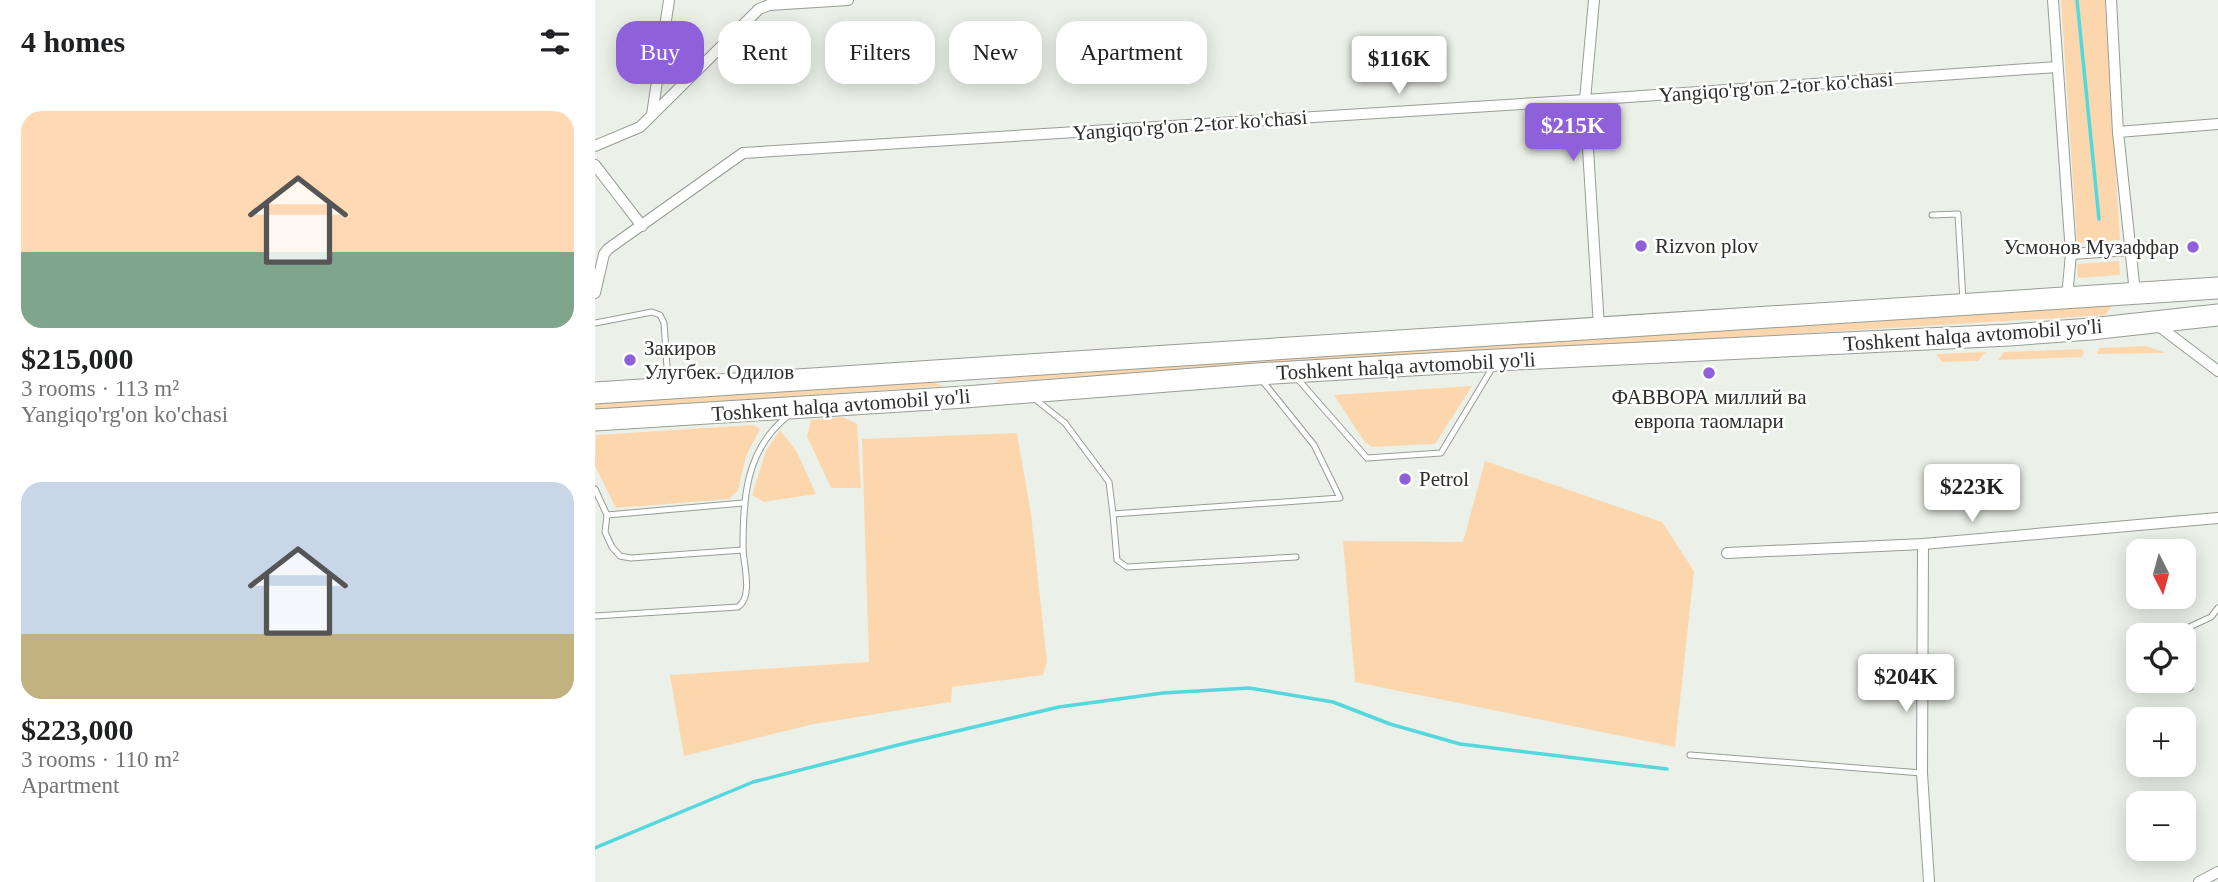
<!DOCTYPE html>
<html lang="en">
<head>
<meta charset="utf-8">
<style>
  body { margin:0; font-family:Georgia,serif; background:#f6f6f6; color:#202124; height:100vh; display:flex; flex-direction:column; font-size:26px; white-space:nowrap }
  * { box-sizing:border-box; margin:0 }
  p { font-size:23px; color:#757577 }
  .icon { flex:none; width:38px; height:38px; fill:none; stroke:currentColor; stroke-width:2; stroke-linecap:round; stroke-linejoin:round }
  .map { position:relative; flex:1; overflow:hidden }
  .side { display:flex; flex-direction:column; background:#fff; width:595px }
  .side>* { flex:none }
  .hud { position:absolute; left:21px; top:21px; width:665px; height:63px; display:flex; gap:14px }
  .needle { width:46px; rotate:174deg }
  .controls { position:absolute; left:1531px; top:539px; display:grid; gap:14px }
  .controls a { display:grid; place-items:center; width:70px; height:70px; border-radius:14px; background:#fff; box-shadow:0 4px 18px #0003; font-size:35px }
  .price { position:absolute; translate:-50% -60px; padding:0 16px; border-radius:7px; background:#fff; color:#222; font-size:23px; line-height:46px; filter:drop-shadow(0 2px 4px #0008) }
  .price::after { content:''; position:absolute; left:50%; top:42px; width:21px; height:16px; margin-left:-10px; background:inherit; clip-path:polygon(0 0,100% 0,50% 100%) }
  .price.current { background:#8e60da; color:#fff }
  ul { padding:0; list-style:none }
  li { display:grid; align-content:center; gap:14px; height:371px; padding:0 21px }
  li span { display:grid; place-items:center; height:217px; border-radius:21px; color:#555 }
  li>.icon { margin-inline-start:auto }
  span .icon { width:126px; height:126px; fill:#fffc; stroke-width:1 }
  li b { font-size:30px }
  h2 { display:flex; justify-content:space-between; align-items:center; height:84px; padding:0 21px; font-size:30px }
  .chip { padding:0 24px; border-radius:21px; background:#fff; box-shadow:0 4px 18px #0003; font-size:24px; line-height:63px }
  .chip.current { background:#8e60da; color:#fff }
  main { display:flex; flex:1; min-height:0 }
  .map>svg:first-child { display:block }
  .green { fill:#fcd7ae }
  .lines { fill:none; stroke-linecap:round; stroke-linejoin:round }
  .stream { stroke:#55d7de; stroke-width:3.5 }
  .lane-casing { stroke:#979d94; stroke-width:7 }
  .street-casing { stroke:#979d94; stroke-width:12 }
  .highway-casing { stroke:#979d94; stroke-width:23 }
  .lane { stroke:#fff; stroke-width:5 }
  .street { stroke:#fff; stroke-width:10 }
  .highway { stroke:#fff; stroke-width:21 }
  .poi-dot { fill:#8e60da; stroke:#fff; stroke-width:2.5 }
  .labels { text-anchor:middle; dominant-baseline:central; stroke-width:5; stroke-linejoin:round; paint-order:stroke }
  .street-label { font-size:21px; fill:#2b2e2a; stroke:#fff }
  .poi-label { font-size:21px; fill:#2b2e2a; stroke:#fff; text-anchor:start }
</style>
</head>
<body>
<main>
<section class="side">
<h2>4 homes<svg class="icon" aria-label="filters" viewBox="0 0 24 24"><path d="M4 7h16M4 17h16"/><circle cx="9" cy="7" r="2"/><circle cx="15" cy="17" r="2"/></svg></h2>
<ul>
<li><span style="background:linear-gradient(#ffd9b3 65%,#7fa58c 0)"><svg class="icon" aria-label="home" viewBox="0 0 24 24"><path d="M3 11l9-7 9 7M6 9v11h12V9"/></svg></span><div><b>$215,000</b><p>3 rooms · 113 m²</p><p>Yangiqo'rg'on ko'chasi</p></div></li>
<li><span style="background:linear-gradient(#c9d6e8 70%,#c2b280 0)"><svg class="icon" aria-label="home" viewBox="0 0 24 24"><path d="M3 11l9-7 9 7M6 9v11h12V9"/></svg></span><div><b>$223,000</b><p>3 rooms · 110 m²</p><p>Apartment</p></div></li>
</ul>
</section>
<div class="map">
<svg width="1623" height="882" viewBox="0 0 1623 882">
  <rect width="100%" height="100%" fill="#ebf1e8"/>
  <!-- green -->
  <g class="green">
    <polygon points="1466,0 1510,0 1525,240 1482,243"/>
    <polygon points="1524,261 1525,275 1483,278 1482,264"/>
    <polygon points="1518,305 1510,315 400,382 417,372"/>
    <polygon points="1551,346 1571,353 1502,354 1504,348"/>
    <polygon points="1487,349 1489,352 1487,357 1403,360 1409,352"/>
    <polygon points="1391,352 1383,361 1347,362 1341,354"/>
    <polygon points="321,377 349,386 0,410 0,401"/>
    <polygon points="877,386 840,444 777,447 769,441 739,395"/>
    <polygon points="248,417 262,424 266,488 236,488 212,436 216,420"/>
    <polygon points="158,425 165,429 151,456 143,490 134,499 21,508 0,466 1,435"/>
    <polygon points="185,430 202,452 221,494 169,502 157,495 171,451"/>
    <polygon points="422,433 436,514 452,662 448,675 357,687 356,702 219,724 89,756 75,675 274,662 267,439"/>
    <polygon points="890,461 1067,522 1099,571 1080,747 760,682 748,541 868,542"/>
  </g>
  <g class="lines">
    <!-- stream -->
    <g class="stream">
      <polyline points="1482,0 1504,219"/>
      <polyline points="0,848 158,782 307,744 464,707 568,693 654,688 738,702 795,724 865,744 1072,769"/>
    </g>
    <defs>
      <g id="lane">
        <polyline points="1337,215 1363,214 1368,301"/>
        <polyline points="0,323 57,312 65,315 69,323 73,382"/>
        <polyline points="701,377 772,458 846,453 899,365"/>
        <polyline points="440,399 470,423 514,482 518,514 745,498 719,445 666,379"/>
        <path d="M0,489l12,26 -2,17 7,15 8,9 11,2 112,-8c0,-51 2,-101 46,-135"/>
        <polyline points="518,514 522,560 532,567 701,557"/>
        <polyline points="12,515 148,503"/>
        <path d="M0,616l143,-9c15,-10 6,-41 5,-57"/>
        <polyline points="1577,635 1616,617 1623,608"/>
        <polyline points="1589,678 1595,688"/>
        <polyline points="1095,755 1327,773"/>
      </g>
      <g id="street">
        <polyline points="999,0 990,100 1004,327"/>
        <polyline points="1458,0 1476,254 1472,297"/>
        <polyline points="1516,0 1523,132 1540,293"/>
        <polyline points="57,115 74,0"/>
        <polyline points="1523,132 1623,124"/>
        <polyline points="0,146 45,127 164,9 174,5 253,0"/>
        <polyline points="0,165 47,226"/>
        <polyline points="1476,254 1535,250"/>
        <polyline points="0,293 9,254 13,249 148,153 990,100 1462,67"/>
        <polyline points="1561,324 1623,371"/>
        <polyline points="1328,544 1327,773 1334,882"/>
        <polyline points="1132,553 1328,544 1623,518"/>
        <polyline points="1604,882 1623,872"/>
      </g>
      <g id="highway">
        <polyline points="0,393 1623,288"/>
        <polyline points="0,420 370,397 662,374 902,360 1414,335 1496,329 1623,315"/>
      </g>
    </defs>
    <!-- lane casing -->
    <use href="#lane" class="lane-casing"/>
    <!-- street casing -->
    <use href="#street" class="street-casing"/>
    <!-- highway casing -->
    <use href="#highway" class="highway-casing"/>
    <!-- lane -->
    <use href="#lane" class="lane"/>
    <!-- street -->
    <use href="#street" class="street"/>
    <!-- highway -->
    <use href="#highway" class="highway"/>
  </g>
  <!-- markers -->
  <g class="poi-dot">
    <circle cx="1046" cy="246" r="7"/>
    <circle cx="1598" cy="247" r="7"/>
    <circle cx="35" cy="360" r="7"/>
    <circle cx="1114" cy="373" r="7"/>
    <circle cx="810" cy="479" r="7"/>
  </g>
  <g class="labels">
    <!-- street labels -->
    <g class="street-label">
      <text transform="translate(1181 87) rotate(-4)">Yangiqo'rg'on 2-tor ko'chasi</text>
      <text transform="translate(595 125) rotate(-4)">Yangiqo'rg'on 2-tor ko'chasi</text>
      <text transform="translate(1378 335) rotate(-4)">Toshkent halqa avtomobil yo'li</text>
      <text transform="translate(811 366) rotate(-3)">Toshkent halqa avtomobil yo'li</text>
      <text transform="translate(246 405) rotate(-4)">Toshkent halqa avtomobil yo'li</text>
    </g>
    <!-- poi labels -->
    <g class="poi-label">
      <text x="1060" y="246">Rizvon plov</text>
      <text x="1584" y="247" text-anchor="end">Усмонов Музаффар</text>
      <text x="49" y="348">Закиров<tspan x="49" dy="24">Улугбек. Одилов</tspan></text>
      <text x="1114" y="397" text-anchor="middle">ФАВВОРА миллий ва<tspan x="1114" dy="24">европа таомлари</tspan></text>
      <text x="824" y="479">Petrol</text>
    </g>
  </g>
</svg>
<div class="controls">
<a><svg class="needle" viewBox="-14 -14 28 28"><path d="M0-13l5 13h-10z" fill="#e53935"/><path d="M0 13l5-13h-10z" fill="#757577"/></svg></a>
<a><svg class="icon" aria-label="locate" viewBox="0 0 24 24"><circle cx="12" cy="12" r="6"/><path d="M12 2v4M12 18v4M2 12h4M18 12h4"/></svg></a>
<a>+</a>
<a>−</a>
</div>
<b class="price" style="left:804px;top:96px">$116K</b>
<b class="price current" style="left:978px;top:163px">$215K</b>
<b class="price" style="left:1377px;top:524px">$223K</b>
<b class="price" style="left:1311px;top:714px">$204K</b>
<div class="hud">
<a class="chip current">Buy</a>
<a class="chip">Rent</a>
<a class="chip">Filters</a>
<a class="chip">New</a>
<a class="chip">Apartment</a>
</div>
</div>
</main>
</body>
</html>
